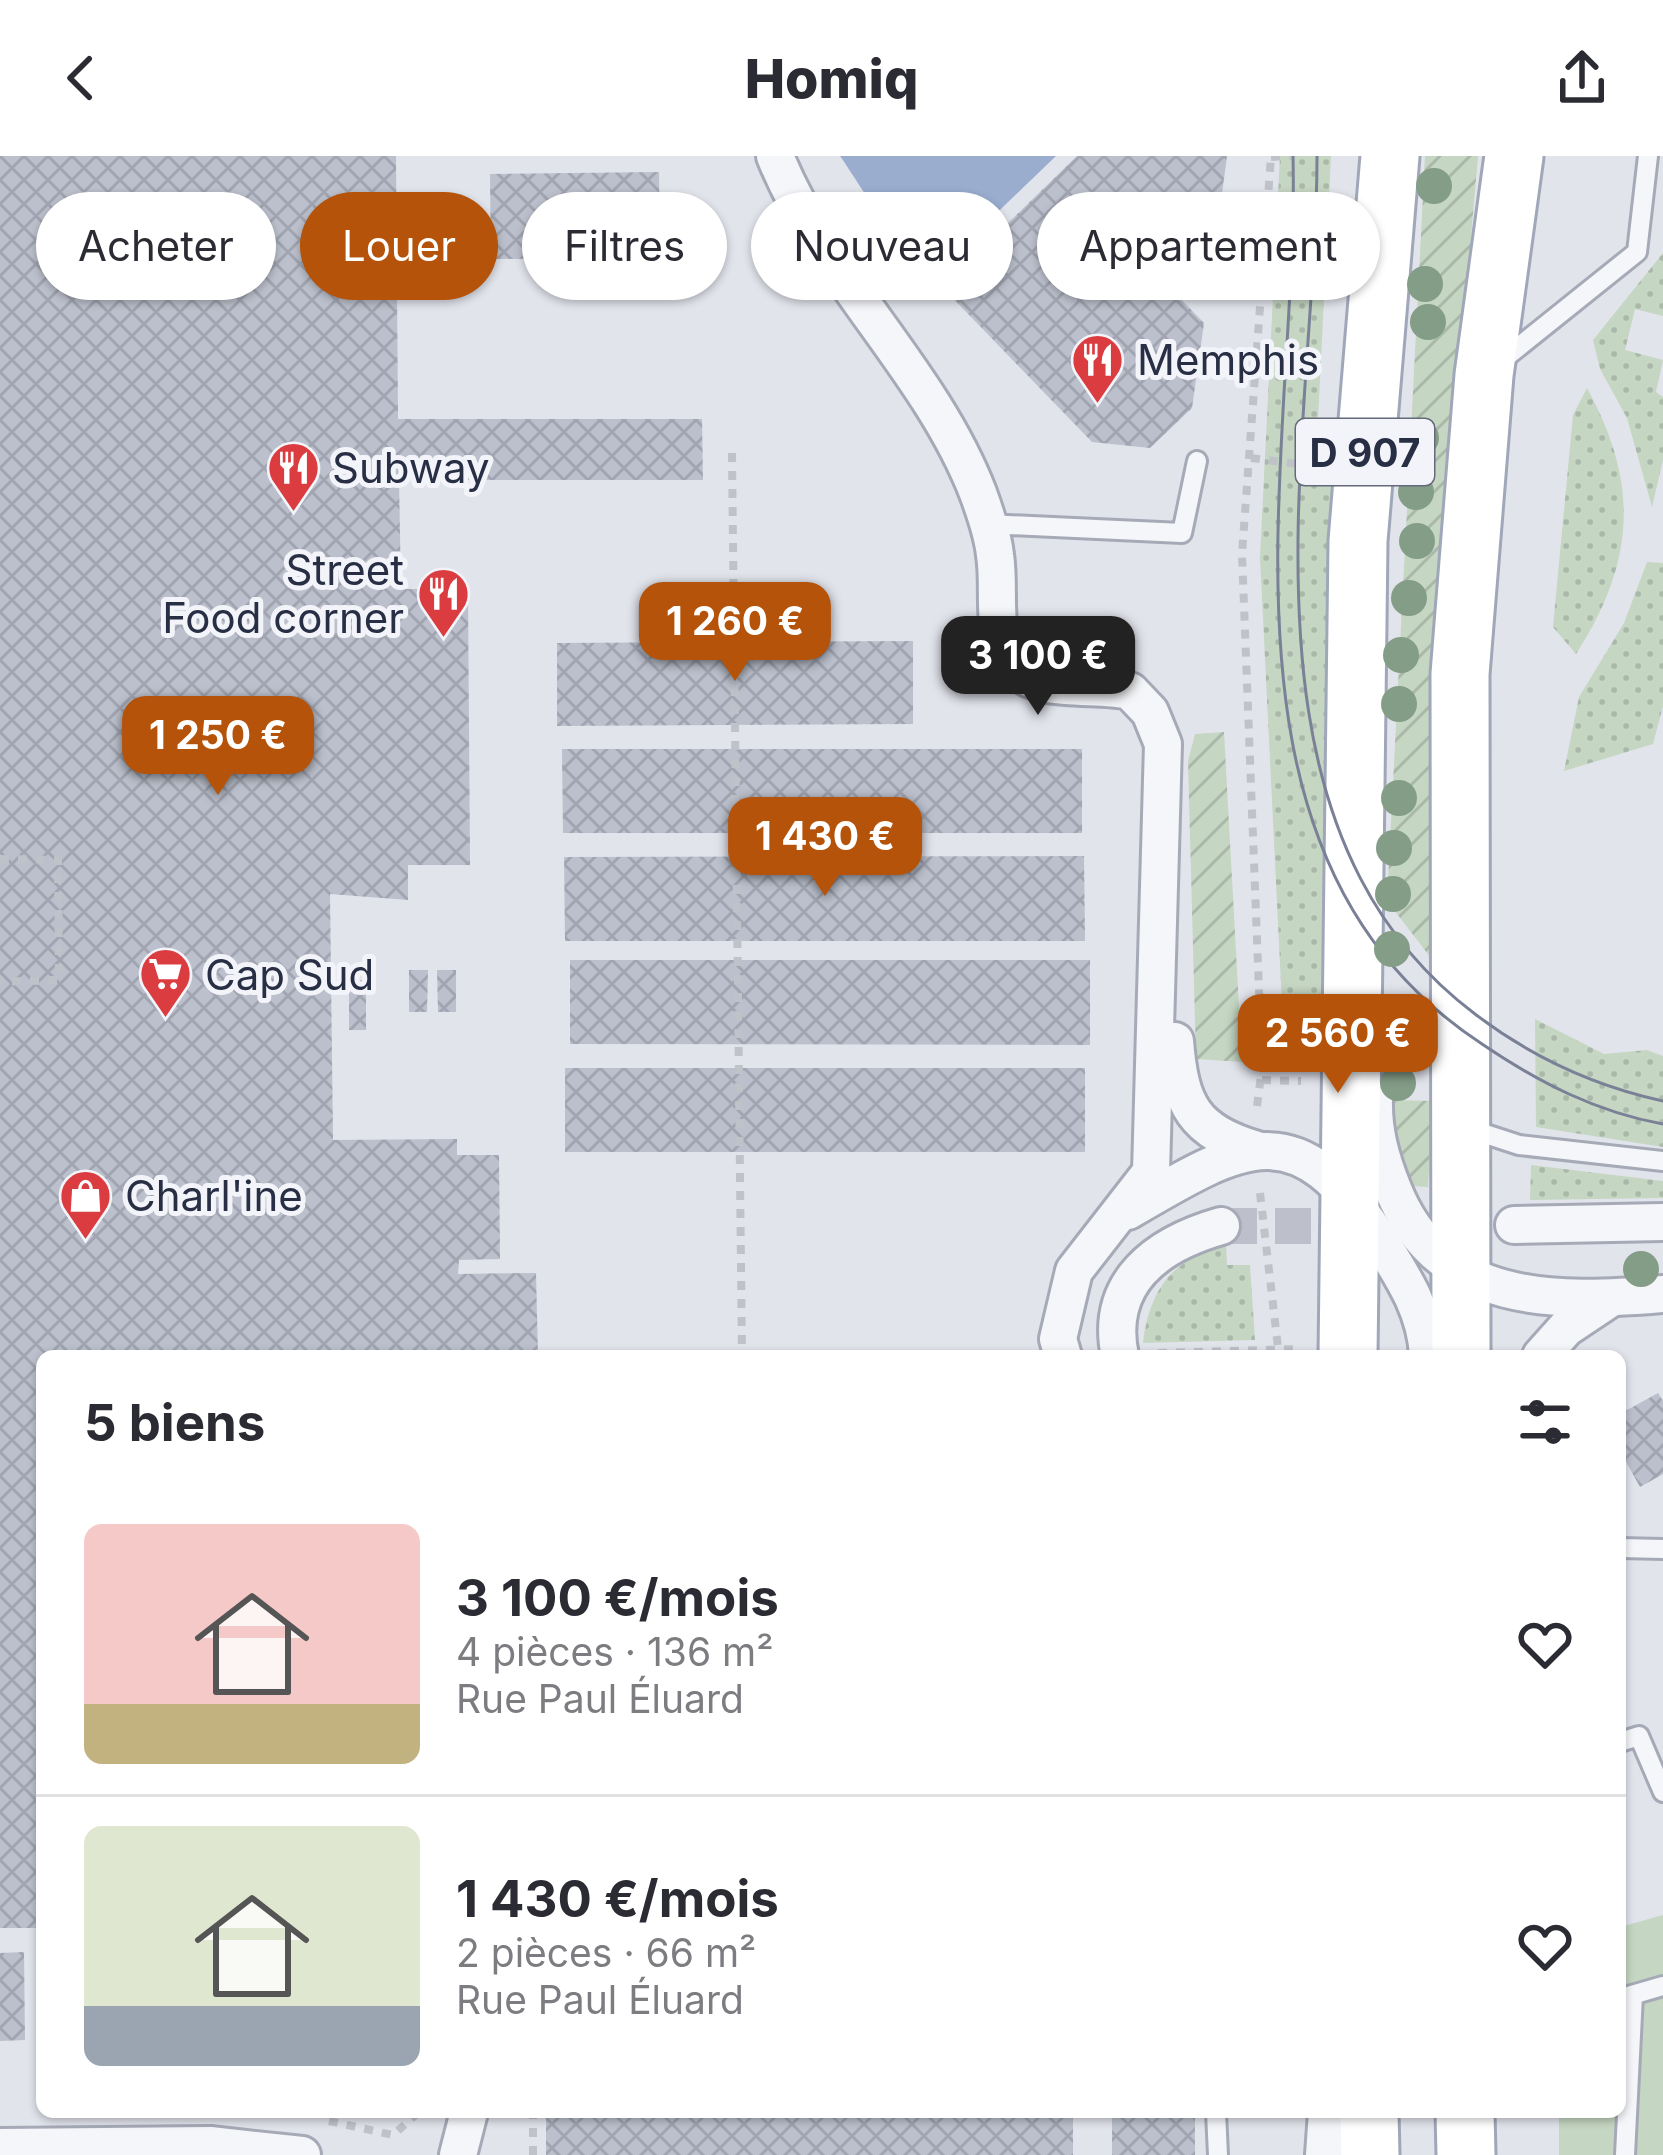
<!DOCTYPE html>
<html lang="fr">
<head>
<meta charset="utf-8">
<style>
  body { margin:0; font-family:Inter,sans-serif; background:#f2f2f3; color:#2b2b33; height:100vh; display:flex; flex-direction:column; font-size:45px; white-space:nowrap }
  * { box-sizing:border-box; margin:0 }
  p { font-size:39px; color:#7c7c81 }
  .icon { flex:none; width:66px; height:66px; fill:none; stroke:currentColor; stroke-width:2; stroke-linecap:round; stroke-linejoin:round }
  .map { position:relative; flex:1; overflow:hidden }
  .details { position:absolute; left:36px; top:1194px; width:1590px; height:768px; display:flex; flex-direction:column; background:#fff; border-radius:18px; box-shadow:0 3px 9px #0004 }
  .details>* { flex:none }
  .banner { position:absolute; left:36px; top:36px; width:1593px; height:108px; display:flex; gap:24px }
  .price { position:absolute; translate:-50% -102px; padding:0 27px; border-radius:24px; background:#b45309; color:#fff; font-size:39px; line-height:78px; filter:drop-shadow(0 3px 6px #0008) }
  .price::after { content:''; position:absolute; left:50%; top:72px; width:36px; height:27px; margin-left:-18px; background:inherit; clip-path:polygon(0 0,100% 0,50% 100%) }
  .price.on { background:#222; color:#fff }
  ul { padding:0; list-style:none }
  li { display:flex; align-items:center; gap:36px; height:300px; padding:0 48px }
  li+li { border-top:3px solid #e1e1e2 }
  li span { display:grid; place-items:center; flex:none; width:336px; height:240px; border-radius:18px; color:#555 }
  li>.icon { margin-inline-start:auto }
  span .icon { width:144px; height:144px; fill:#fffc; stroke-width:1 }
  li b { font-size:51px }
  h2 { display:flex; justify-content:space-between; align-items:center; height:144px; padding:0 48px; font-size:51px }
  .pill { padding:0 42px; border-radius:54px; background:#fff; box-shadow:0 3px 9px #0004; font-size:42px; line-height:108px }
  .pill.on { background:#b45309; color:#fff }
  header { display:flex; justify-content:space-between; align-items:center; height:156px; padding:0 48px; background:#fff; font-size:54px; font-weight:800 }
  .map>svg:first-child { display:block }
  .grass { fill:url(#grass-dots) }
  .park { fill:#c5d6c2 }
  .garden { fill:url(#garden-furrows) }
  .water { fill:#9aadcf }
  .building { fill:url(#building-cross-hatch) }
  .lines { fill:none; stroke-linecap:round; stroke-linejoin:round }
  .street-tunnel { stroke:#bdc0cb; stroke-width:36; stroke-dasharray:36 18; stroke-linecap:butt }
  .lane-casing { stroke:#a6aab7; stroke-width:24 }
  .street-casing { stroke:#a6aab7; stroke-width:42 }
  .primary-casing { stroke:#a0a7b9; stroke-width:63 }
  .path { stroke:#c0c2ca; stroke-width:8; stroke-dasharray:9 9; stroke-linecap:butt }
  .lane { stroke:#f5f6f9; stroke-width:18 }
  .street { stroke:#f5f6f9; stroke-width:36 }
  .primary { stroke:#fff; stroke-width:57 }
  .tram { stroke:#7a8197; stroke-width:3 }
  .tree { fill:#849d87 }
  .labels { text-anchor:middle; dominant-baseline:central; stroke-width:10; stroke-linejoin:round; paint-order:stroke }
  .shield { fill:#f2f4f9; stroke:#656a7b; stroke-width:3 }
  .shield-label { font-size:39px; font-weight:bold; fill:#282f45 }
  .poi-label { font-size:42px; fill:#282f45; stroke:#f2f4f9; text-anchor:start }
</style>
</head>
<body>
<header><svg class="icon" aria-label="back" viewBox="0 0 24 24"><path d="M15 5l-7 7 7 7"/></svg>Homiq<svg class="icon" aria-label="share" viewBox="0 0 24 24"><path d="M12 15V3M7 8l5-5 5 5M5 13v7h14v-7"/></svg></header>
<div class="map">
<svg width="1663" height="1999" viewBox="0 0 1663 1999">
  <defs>
    <pattern id="grass-dots" width="8" height="8" patternUnits="userSpaceOnUse" patternTransform="scale(3)"><rect width="8" height="8" fill="#c5d6c2"/><path d="M2 2h.1M6 6h.1" fill="none" stroke="#a9b8a8" stroke-width="1.8" stroke-linecap="round"/></pattern>
    <pattern id="garden-furrows" width="10" height="10" patternUnits="userSpaceOnUse" patternTransform="scale(3)"><rect width="10" height="10" fill="#c5d6c2"/><path d="M-1 1l2-2M0 10L10 0M9 11l2-2" fill="none" stroke="#a9b8a8"/></pattern>
    <pattern id="building-cross-hatch" width="8" height="8" patternUnits="userSpaceOnUse" patternTransform="scale(3)"><rect width="8" height="8" fill="#bbc0cc"/><path d="M0 0l8 8M0 8l8-8" fill="none" stroke="#a1a5b1"/></pattern>
  </defs>
  <rect width="100%" height="100%" fill="#e2e4ec"/>
  <!-- grass -->
  <g class="grass">
    <polygon points="1280,0 1331,0 1315,325 1340,328 1330,912 1285,909 1260,401"/>
    <polygon points="1663,97 1663,160 1635,153 1625,194 1663,204 1656,236 1663,241 1663,304 1652,351 1627,262 1600,213 1593,184"/>
    <path d="M1587,232c53,97 48,174 -11,266l-23,-27 20,-212z"/>
    <polygon points="1647,406 1663,407 1663,550 1653,588 1564,615 1579,541 1624,467"/>
    <polygon points="1535,863 1604,898 1647,894 1663,900 1663,991 1536,971"/>
    <polygon points="1531,1009 1663,1025 1663,1042 1530,1044"/>
    <path d="M1226,1088l1,21h23l5,75 -112,3c7,-55 29,-83 83,-99z"/>
  </g>
  <!-- park -->
  <polygon class="park" points="1663,1759 1663,1999 1559,1999 1559,1956 1620,1956 1620,1771"/>
  <!-- garden -->
  <g class="garden">
    <polygon points="1425,0 1478,0 1436,483 1431,802 1387,745"/>
    <polygon points="1224,576 1242,906 1196,903 1188,605 1195,578"/>
    <polygon points="1387,944 1433,945 1428,1031 1412,1030 1388,1004"/>
  </g>
  <!-- water -->
  <path class="water" d="M840,0h216l-100,96c-54,15 -89,-58 -116,-96z"/>
  <!-- building -->
  <g class="building">
    <polygon points="0,0 396,0 398,263 702,263 703,324 399,324 401,433 468,433 470,709 408,709 408,744 330,738 333,984 457,983 457,999 499,999 500,1103 459,1104 458,1118 536,1117 538,1200 42,1200 42,1772 0,1772"/>
    <polygon points="1077,0 1227,0 1215,90 1171,133 1204,167 1192,252 1150,292 1092,286 942,131"/>
    <polygon points="659,16 660,102 491,103 490,18"/>
    <polygon points="913,485 913,568 557,570 557,487"/>
    <polygon points="562,593 1082,593 1082,677 563,677"/>
    <polygon points="1084,700 1085,785 565,785 564,701"/>
    <polygon points="570,804 1090,804 1090,889 570,888"/>
    <polygon points="409,814 428,814 427,856 409,856"/>
    <polygon points="437,814 456,814 456,856 438,856"/>
    <rect x="349" y="824" width="17" height="50"/>
    <rect x="565" y="912" width="520" height="84"/>
    <polygon points="1658,1237 1663,1245 1663,1318 1640,1331 1620,1295 1620,1258"/>
    <polygon points="24,1796 25,1884 0,1885 0,1797"/>
    <rect x="546" y="1956" width="527" height="43"/>
    <rect x="1112" y="1956" width="83" height="43"/>
  </g>
  <g class="lines">
    <!-- street-tunnel -->
    <polyline class="street-tunnel" points="1221,1070 1366,1070"/>
    <defs>
      <g id="lane">
        <polyline points="1501,205 1637,96 1648,0"/>
        <polyline points="987,368 1182,377 1197,305"/>
        <polyline points="1467,972 1519,989 1663,1005"/>
        <polyline points="1620,1392 1663,1393"/>
        <polyline points="1620,1586 1639,1580 1663,1636"/>
        <polyline points="1625,1841 1663,1830"/>
        <polyline points="1216,1956 1218,1999"/>
        <polyline points="1625,1999 1633,1839"/>
      </g>
      <g id="street">
        <path d="M775,0c49,122 156,215 203,337 7,19 15,42 17,62 6,38 -7,83 21,114 22,25 82,14 114,22l20,21 13,32 -12,428 -77,99 -16,68 5,17"/>
        <path d="M1175,885c5,64 18,90 82,109"/>
        <path d="M1374,943c-1,32 7,60 19,90 46,117 163,114 270,105"/>
        <path d="M1128,1055c117,-69 169,-100 251,28 24,38 47,72 49,117"/>
        <polyline points="1514,1069 1663,1066"/>
        <path d="M1120,1200c-16,-74 38,-112 101,-130"/>
        <polyline points="1541,1200 1566,1172 1611,1142"/>
        <polyline points="0,1991 210,1989 302,1999"/>
        <polyline points="458,1999 469,1956"/>
        <polyline points="1324,1999 1327,1956"/>
      </g>
      <g id="primary">
        <polyline points="1348,1200 1358,385 1390,0"/>
        <polyline points="1461,1200 1460,518 1484,219 1514,0"/>
        <polyline points="1369,1956 1370,1999"/>
        <polyline points="1465,1956 1466,1999"/>
      </g>
    </defs>
    <!-- lane casing -->
    <use href="#lane" class="lane-casing"/>
    <!-- street casing -->
    <use href="#street" class="street-casing"/>
    <!-- primary casing -->
    <use href="#primary" class="primary-casing"/>
    <!-- path -->
    <g class="path">
      <polyline points="1271,1 1292,0"/>
      <polyline points="732,297 742,1200"/>
      <polyline points="1251,302 1313,310"/>
      <polyline points="0,703 58,704 59,824 0,826"/>
      <polyline points="1262,924 1301,925"/>
      <polyline points="1257,950 1262,912 1242,398 1271,0"/>
      <polyline points="1260,1037 1279,1200"/>
      <polyline points="1158,1197 1299,1193"/>
      <polyline points="329,1965 393,1979 419,1956"/>
      <polyline points="533,1999 533,1956"/>
    </g>
    <!-- lane -->
    <use href="#lane" class="lane"/>
    <!-- street -->
    <use href="#street" class="street"/>
    <!-- primary -->
    <use href="#primary" class="primary"/>
    <!-- tram -->
    <g class="tram">
      <path d="M1293,0c7,291 -105,695 189,888 56,38 114,68 181,80"/>
      <path d="M1317,0c0,274 -100,664 158,858 55,42 120,72 188,87"/>
    </g>
  </g>
  <!-- trees -->
  <g class="tree">
    <circle cx="1434" cy="30" r="18"/>
    <circle cx="1425" cy="128" r="18"/>
    <circle cx="1428" cy="166" r="18"/>
    <circle cx="1421" cy="282" r="18"/>
    <circle cx="1416" cy="336" r="18"/>
    <circle cx="1417" cy="385" r="18"/>
    <circle cx="1409" cy="442" r="18"/>
    <circle cx="1401" cy="499" r="18"/>
    <circle cx="1399" cy="548" r="18"/>
    <circle cx="1399" cy="642" r="18"/>
    <circle cx="1394" cy="692" r="18"/>
    <circle cx="1393" cy="738" r="18"/>
    <circle cx="1392" cy="793" r="18"/>
    <circle cx="1394" cy="865" r="18"/>
    <circle cx="1398" cy="927" r="18"/>
    <circle cx="1641" cy="1113" r="18"/>
  </g>
  <!-- icons -->
  <defs>
    <symbol id="restaurant-pin" viewBox="-11 -11 22 30"><path d="M0 17L-7.5 6A9.5 9.5 0 1 1 7.5 6Z" fill="#db3c3f" stroke="#f2f4f9"/><path d="M-5-6h1v4h1v-4h1v4h1v-4h1v5L-1.5 .5V6h-2V.5L-5-1ZM5-6V6H3V1.5H1.5Q1.5-4 5-6Z" fill="#fff"/></symbol>
    <symbol id="supermarket-pin" viewBox="-11 -11 22 30"><path d="M0 17L-7.5 6A9.5 9.5 0 1 1 7.5 6Z" fill="#db3c3f" stroke="#f2f4f9"/><path d="M-6-5.5h2.5l.6 2H6L4.5 2H-2.5L-4.4-4H-6ZM-1.5 3.2a1.3 1.3 0 1 0 .1 0ZM3 3.2a1.3 1.3 0 1 0 .1 0Z" fill="#fff"/></symbol>
    <symbol id="shop-pin" viewBox="-11 -11 22 30"><path d="M0 17L-7.5 6A9.5 9.5 0 1 1 7.5 6Z" fill="#db3c3f" stroke="#f2f4f9"/><path d="M-5-2.5h2.3a2.7 3.5 0 0 1 5.4 0H5L5.5 6h-11ZM-1.5-2.5h3a1.5 2.3 0 0 0-3 0Z" fill="#fff"/></symbol>
  </defs>
  <g fill-rule="evenodd">
    <use href="#restaurant-pin" x="1068" y="174" width="59" height="81"/>
    <use href="#restaurant-pin" x="264" y="282" width="59" height="81"/>
    <use href="#restaurant-pin" x="414" y="408" width="59" height="81"/>
    <use href="#supermarket-pin" x="136" y="788" width="59" height="81"/>
    <use href="#shop-pin" x="56" y="1010" width="59" height="81"/>
  </g>
  <g class="labels">
    <!-- shield labels -->
    <rect class="shield" x="1296" y="263" width="138" height="66" rx="9"/>
    <g class="shield-label">
      <text x="1365" y="296">D 907</text>
    </g>
    <!-- poi labels -->
    <g class="poi-label">
      <text x="1137" y="203">Memphis</text>
      <text x="332" y="311">Subway</text>
      <text x="404" y="413" text-anchor="end">Street<tspan x="404" dy="48">Food corner</tspan></text>
      <text x="205" y="818">Cap Sud</text>
      <text x="125" y="1039">Charl'ine</text>
    </g>
  </g>
</svg>
<b class="price" style="left:735px;top:528px">1 260 €</b>
<b class="price on" style="left:1038px;top:562px">3 100 €</b>
<b class="price" style="left:218px;top:642px">1 250 €</b>
<b class="price" style="left:825px;top:743px">1 430 €</b>
<b class="price" style="left:1338px;top:940px">2 560 €</b>
<div class="banner">
<a class="pill">Acheter</a>
<a class="pill on">Louer</a>
<a class="pill">Filtres</a>
<a class="pill">Nouveau</a>
<a class="pill">Appartement</a>
</div>
<section class="details">
<h2>5 biens<svg class="icon" aria-label="filters" viewBox="0 0 24 24"><path d="M4 7h16M4 17h16"/><circle cx="9" cy="7" r="2"/><circle cx="15" cy="17" r="2"/></svg></h2>
<ul>
<li><span style="background:linear-gradient(#f6c9c9 75%,#c2b280 0)"><svg class="icon" aria-label="home" viewBox="0 0 24 24"><path d="M3 11l9-7 9 7M6 9v11h12V9"/></svg></span><div><b>3 100 €/mois</b><p>4 pièces · 136 m²</p><p>Rue Paul Éluard</p></div><svg class="icon" aria-label="heart" viewBox="0 0 24 24"><path d="M12 20l-8-8c-3-5 5-10 8-4 3-6 11-1 8 4z"/></svg></li>
<li><span style="background:linear-gradient(#dfe7d0 75%,#9aa5b1 0)"><svg class="icon" aria-label="home" viewBox="0 0 24 24"><path d="M3 11l9-7 9 7M6 9v11h12V9"/></svg></span><div><b>1 430 €/mois</b><p>2 pièces · 66 m²</p><p>Rue Paul Éluard</p></div><svg class="icon" aria-label="heart" viewBox="0 0 24 24"><path d="M12 20l-8-8c-3-5 5-10 8-4 3-6 11-1 8 4z"/></svg></li>
</ul>
</section>
</div>
</body>
</html>
